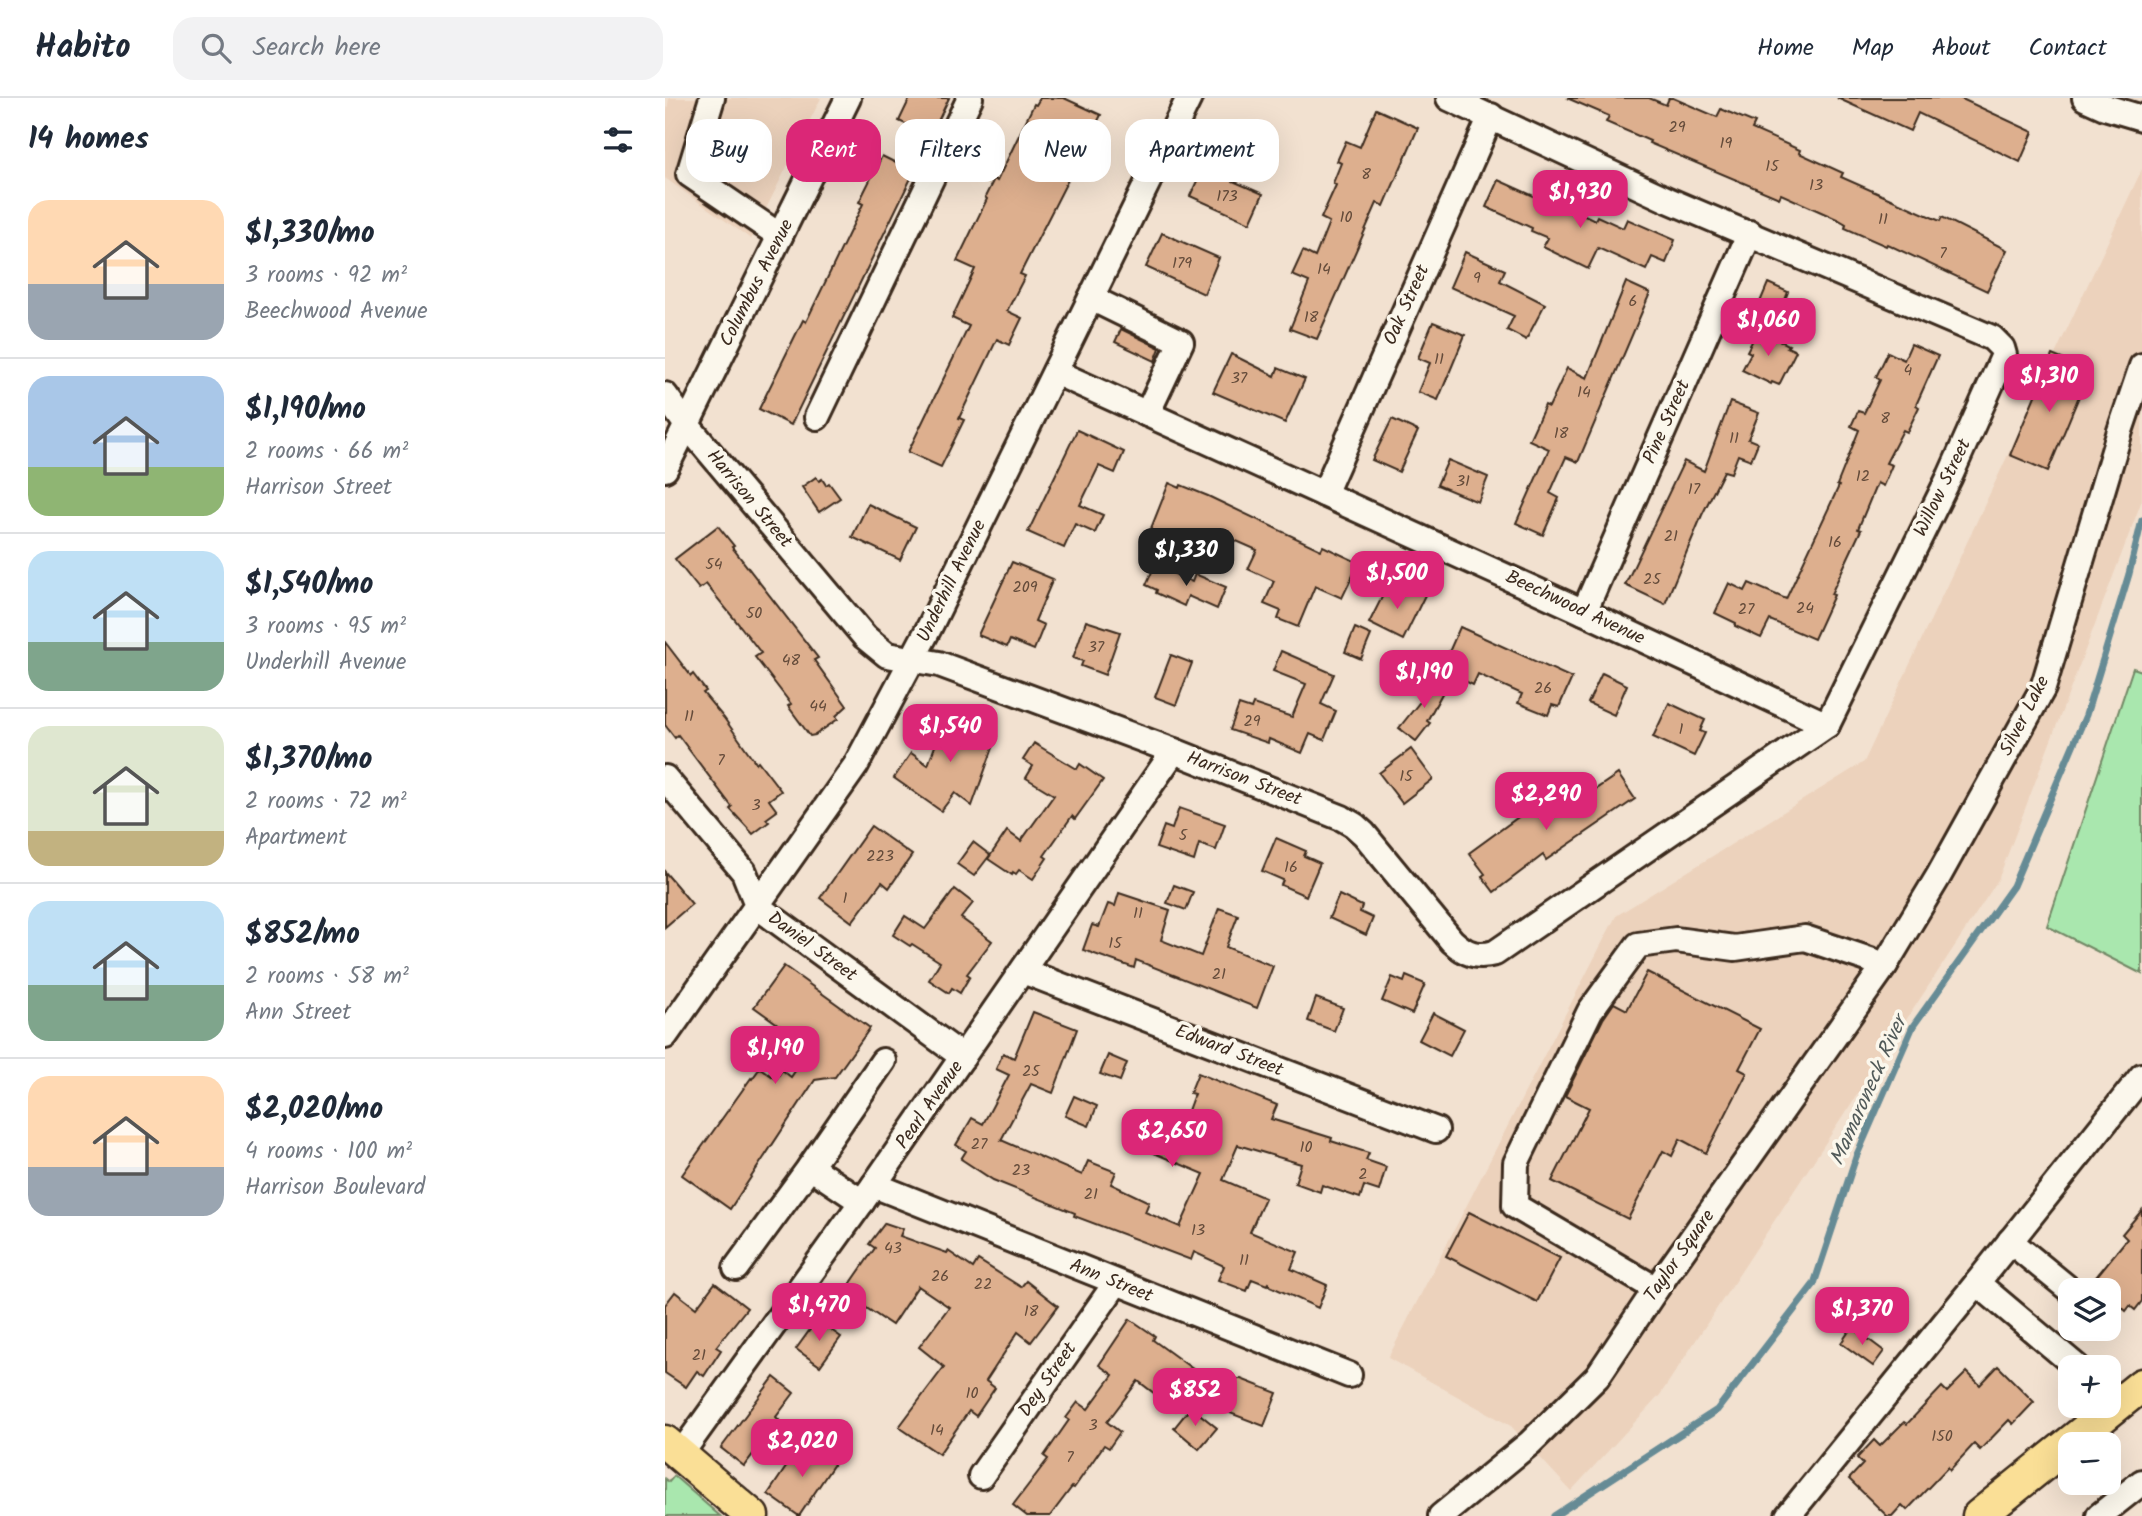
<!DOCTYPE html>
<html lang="en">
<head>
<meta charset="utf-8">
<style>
  body { margin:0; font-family:Kalam,sans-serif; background:#f2f2f3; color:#1f2937; height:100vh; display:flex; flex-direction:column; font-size:26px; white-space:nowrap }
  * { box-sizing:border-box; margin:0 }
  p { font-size:23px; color:#747a83 }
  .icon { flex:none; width:38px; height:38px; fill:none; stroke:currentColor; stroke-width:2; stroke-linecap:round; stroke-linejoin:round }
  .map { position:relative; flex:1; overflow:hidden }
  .panel { display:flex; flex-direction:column; background:#fff; width:665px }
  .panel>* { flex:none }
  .guide { position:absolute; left:21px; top:21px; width:665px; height:63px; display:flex; gap:14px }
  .tools { position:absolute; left:1393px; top:1180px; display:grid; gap:14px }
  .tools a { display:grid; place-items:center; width:63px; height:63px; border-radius:14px; background:#fff; box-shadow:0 7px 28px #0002; font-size:35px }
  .price { position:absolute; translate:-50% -60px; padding:0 16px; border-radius:14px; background:#db2777; color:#fff; font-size:23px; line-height:46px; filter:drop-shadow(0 2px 4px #0008) }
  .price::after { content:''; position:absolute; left:50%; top:42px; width:21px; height:16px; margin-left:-10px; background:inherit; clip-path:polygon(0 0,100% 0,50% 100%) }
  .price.active { background:#222; color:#fff }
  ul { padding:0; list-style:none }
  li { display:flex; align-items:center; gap:21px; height:175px; padding:0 28px }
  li+li { border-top:2px solid #e0e1e3 }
  li span { display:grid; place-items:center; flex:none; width:196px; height:140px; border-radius:21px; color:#555 }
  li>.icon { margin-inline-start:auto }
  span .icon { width:84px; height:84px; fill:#fffc; stroke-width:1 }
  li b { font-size:30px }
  h2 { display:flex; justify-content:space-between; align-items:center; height:84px; padding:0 28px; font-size:30px }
  .tag { padding:0 24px; border-radius:21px; background:#fff; box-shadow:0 7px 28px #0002; font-size:24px; line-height:63px }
  .tag.active { background:#db2777; color:#fff }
  header { display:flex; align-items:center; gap:42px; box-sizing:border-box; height:98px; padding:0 35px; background:#fff; border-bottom:2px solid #e0e1e3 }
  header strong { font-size:33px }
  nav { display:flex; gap:38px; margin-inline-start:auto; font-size:24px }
  .search { width:490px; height:63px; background:#f2f2f3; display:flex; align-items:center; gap:18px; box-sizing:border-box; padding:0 24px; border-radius:21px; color:#747a83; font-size:26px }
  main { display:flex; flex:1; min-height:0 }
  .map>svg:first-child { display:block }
  .built { fill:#ecd2bc }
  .green { fill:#a9e7ae; stroke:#728866; stroke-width:2 }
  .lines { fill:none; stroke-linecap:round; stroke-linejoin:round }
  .stream { stroke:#668b95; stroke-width:7 }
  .building { fill:#ddaf8e; stroke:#3b2a1e; stroke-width:2 }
  .minor-casing { stroke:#3b2a1e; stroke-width:30 }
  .major-casing { stroke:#3b2a1e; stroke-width:37 }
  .minor { stroke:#fbf7ec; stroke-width:24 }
  .major { stroke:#fadf96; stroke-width:32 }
  .labels { text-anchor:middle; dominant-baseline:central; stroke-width:7; stroke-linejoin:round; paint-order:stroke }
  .number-label { font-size:16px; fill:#644b3a }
  .street-label { font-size:19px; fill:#3b2a1e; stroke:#fbf7ec }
  .water-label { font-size:21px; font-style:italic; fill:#515a59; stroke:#fbf7ec }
</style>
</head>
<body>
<header>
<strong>Habito</strong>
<div class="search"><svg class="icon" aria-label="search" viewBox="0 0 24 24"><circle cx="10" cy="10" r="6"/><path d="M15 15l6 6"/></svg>Search here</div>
<nav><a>Home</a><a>Map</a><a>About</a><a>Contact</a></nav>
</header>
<main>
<section class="panel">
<h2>14 homes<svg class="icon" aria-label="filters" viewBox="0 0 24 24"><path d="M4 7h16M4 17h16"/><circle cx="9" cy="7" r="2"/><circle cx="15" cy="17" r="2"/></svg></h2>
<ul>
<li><span style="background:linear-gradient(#ffd9b3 60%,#9aa5b1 0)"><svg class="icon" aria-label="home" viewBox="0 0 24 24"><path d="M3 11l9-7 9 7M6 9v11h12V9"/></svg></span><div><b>$1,330/mo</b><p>3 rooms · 92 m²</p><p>Beechwood Avenue</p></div></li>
<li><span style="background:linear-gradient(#a9c7e8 65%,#8fb573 0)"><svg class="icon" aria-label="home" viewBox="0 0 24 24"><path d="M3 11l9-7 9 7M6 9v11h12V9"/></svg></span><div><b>$1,190/mo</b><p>2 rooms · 66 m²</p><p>Harrison Street</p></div></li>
<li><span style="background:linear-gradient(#bfe0f5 65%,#7fa58c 0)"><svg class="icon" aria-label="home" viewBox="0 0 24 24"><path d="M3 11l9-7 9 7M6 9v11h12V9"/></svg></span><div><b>$1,540/mo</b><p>3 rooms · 95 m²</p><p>Underhill Avenue</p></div></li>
<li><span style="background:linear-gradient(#dfe7d0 75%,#c2b280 0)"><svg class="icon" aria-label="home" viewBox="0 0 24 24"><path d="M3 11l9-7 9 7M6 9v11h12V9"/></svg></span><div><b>$1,370/mo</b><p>2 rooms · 72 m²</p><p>Apartment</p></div></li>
<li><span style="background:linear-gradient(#bfe0f5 60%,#7fa58c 0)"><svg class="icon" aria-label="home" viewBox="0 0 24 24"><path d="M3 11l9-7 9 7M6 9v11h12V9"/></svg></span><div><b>$852/mo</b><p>2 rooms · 58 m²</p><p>Ann Street</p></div></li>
<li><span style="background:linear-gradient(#ffd9b3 65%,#9aa5b1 0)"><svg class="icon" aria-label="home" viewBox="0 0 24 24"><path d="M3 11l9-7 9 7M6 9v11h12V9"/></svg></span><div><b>$2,020/mo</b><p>4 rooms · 100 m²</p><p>Harrison Boulevard</p></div></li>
</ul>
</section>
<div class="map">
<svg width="1477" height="1418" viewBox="0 0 1477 1418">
  <rect width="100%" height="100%" fill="#f2e1d0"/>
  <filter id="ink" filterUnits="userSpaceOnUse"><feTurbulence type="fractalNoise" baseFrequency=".0143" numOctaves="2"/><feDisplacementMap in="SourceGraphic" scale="14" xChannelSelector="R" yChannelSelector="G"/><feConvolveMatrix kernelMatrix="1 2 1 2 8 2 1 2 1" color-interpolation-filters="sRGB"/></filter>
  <g filter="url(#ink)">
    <!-- built -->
    <g class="built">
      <polygon points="4,0 156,0 86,141 0,80 0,25"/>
      <polygon points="1477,71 1477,402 1333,782 995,1297 906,1393 846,1328 723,1260 951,818 1199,664"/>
    </g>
    <!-- green -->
    <g class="green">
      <polygon points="1468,570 1477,573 1477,876 1382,828"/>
      <polygon points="9,1378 55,1418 0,1418 0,1381 4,1384"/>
    </g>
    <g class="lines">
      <!-- stream -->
      <polyline class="stream" points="889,1418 1052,1312 1149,1186 1191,1059 1248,928 1348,788 1421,617 1464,476 1477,422"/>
    </g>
    <!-- building -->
    <g class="building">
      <polygon points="245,0 284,0 266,38 234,23"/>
      <polygon points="375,0 399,0 436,17 355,176 360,178 342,213 357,220 344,247 332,241 294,320 299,322 276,369 243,354 304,228 287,220 310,171 292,163 322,101 320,99 329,81 332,83 369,6 371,7"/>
      <polygon points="902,0 984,0 1001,7 1004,0 1008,0 1052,19 1056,11 1090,25 1087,31 1135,52 1134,55 1178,75 1176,79 1275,123 1277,119 1342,152 1322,193 1222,146 1221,148 1180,130 1181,126 1174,122 1116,96 1114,100 984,45 985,43 941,24 944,18"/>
      <polygon points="1172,0 1295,0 1368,34 1355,64 1253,15 1245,33"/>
      <polygon points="711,11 753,30 719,108 712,105 652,241 625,231 644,184 627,177 638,153 650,159 664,124 656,120 671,87 668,85 676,65 672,63 681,43 695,49"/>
      <polygon points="217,58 249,74 126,327 94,311 138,222 141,224 198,106 194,104"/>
      <polygon points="538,70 598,96 585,125 525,98"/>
      <polygon points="833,82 880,103 882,99 930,122 932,118 958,130 962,121 1010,142 1001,165 987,159 981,172 933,150 923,171 878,149 883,140 866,133 867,130 821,109"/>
      <polygon points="497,135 554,160 539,196 481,169"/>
      <polygon points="800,154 840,172 835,183 880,206 861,242 842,232 849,218 785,189"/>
      <polygon points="961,184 985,195 913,364 901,359 885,395 894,400 878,437 851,425 884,351 864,342 880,307 884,309 902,270 922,280"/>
      <polygon points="1103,185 1123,194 1111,225 1090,216"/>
      <polygon points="768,224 800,237 773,302 753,294 765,265 753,260"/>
      <polygon points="456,231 495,250 490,263 450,244"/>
      <polygon points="1093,232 1124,247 1122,249 1131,253 1114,287 1107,284 1106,286 1077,272 1086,255 1082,253"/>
      <polygon points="1246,246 1273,258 1251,307 1254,309 1242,334 1238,332 1221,365 1227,367 1218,388 1212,385 1193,431 1196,432 1166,496 1169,497 1149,541 1105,522 1096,540 1070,528 1071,525 1050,515 1064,485 1080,493 1084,485 1121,501 1174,388 1172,387 1194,332 1186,328 1193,313 1199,315 1215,282 1211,279 1223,254 1239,262"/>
      <polygon points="566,256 610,278 613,270 640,281 620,325 548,294"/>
      <polygon points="1387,257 1416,269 1413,275 1422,279 1383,373 1345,357"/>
      <polygon points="1065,304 1094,315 1083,341 1093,345 1086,362 1073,357 1066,375 1059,373 1037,417 1000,506 960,487 1019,363 1039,373"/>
      <polygon points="727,321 753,333 734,374 707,362"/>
      <polygon points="412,332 459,354 450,375 434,368 415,407 438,417 430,435 410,426 399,450 363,434"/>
      <polygon points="783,362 823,379 813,404 772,387"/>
      <polygon points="151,379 154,383 157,381 161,387 164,385 175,400 154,414 137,389"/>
      <polygon points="504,385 515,390 516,387 543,398 656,452 658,448 694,465 677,500 650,488 633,529 613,521 616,513 599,506 609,483 583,471 592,452 558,437 551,452 506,435 504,440 485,433"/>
      <polygon points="203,406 251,429 235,462 187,439"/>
      <polygon points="53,428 69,448 67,449 153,560 149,562 182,608 171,618 173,621 150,637 145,638 123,608 126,606 90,559 96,555 76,529 41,486 34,491 10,461"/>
      <polygon points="347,464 388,481 370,523 379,527 369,552 345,542 342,549 313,537"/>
      <polygon points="490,467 527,484 530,476 561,489 552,511 523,498 519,508 491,495 492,492 481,487"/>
      <polygon points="723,487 739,495 744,487 761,495 738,542 704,525"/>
      <polygon points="421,523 455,534 440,577 416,568 418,563 408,560"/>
      <polygon points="795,529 907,580 894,609 887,607 883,617 853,605 857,596 813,576 808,587 785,576 789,567 780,563"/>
      <polygon points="690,530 706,537 696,561 680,554"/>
      <polygon points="0,544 26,578 28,576 41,593 38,595 59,620 91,665 93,663 116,693 104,702 112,713 101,721 104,724 88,736 65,711 67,709 13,637 10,640 0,627"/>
      <polygon points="616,553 669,576 656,606 671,613 659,642 645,636 637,655 604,641 603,645 565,632 574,607 586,611 588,606 627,619 641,586 608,573"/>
      <polygon points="506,557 527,565 511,607 490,599"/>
      <polygon points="937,575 962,587 949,617 923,605"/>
      <polygon points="777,576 785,581 762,623 765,625 751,643 734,630"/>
      <polygon points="1004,605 1040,622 1035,633 1040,635 1029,658 988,639"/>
      <polygon points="283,613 313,623 308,636 330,644 307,708 290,695 276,713 229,680 246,655 263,667"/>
      <polygon points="369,645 412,671 415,666 438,682 410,721 407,718 379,758 382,760 368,781 354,772 351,776 348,774 347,777 323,761 342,733 356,743 389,697 361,680 368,668 358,662"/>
      <polygon points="746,651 768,681 737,705 714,675"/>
      <polygon points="953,676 970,701 881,762 878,757 829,794 817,778 820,776 804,755 882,698 894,716"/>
      <polygon points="514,710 560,726 551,752 534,746 529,763 491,750 499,728 507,731"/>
      <polygon points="206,728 247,757 224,790 217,784 187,824 155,800"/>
      <polygon points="611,740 641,753 639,758 655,765 641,798 616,787 618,782 597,773"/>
      <polygon points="308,744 325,757 309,778 292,766"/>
      <polygon points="0,774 27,806 0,829"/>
      <polygon points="509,787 528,794 521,812 502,805"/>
      <polygon points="290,791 308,805 296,820 327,843 302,876 305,878 295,895 287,890 284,895 264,882 275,864 247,846 245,848 228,837 240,818 260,831"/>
      <polygon points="454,795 505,812 496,842 536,858 554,810 573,817 561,849 608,868 592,910 471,862 469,870 418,852 427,827 434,829 443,806 450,808"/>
      <polygon points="674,797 697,808 695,814 708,820 701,837 664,820"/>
      <polygon points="119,868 205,930 170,979 150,982 65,1111 17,1077 86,980 87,981 95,970 111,981 117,972 126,979 146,950 89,909"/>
      <polygon points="982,874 1095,931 1074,971 1082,975 1041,1055 1015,1041 1007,1058 998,1053 963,1121 887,1083 924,1010 900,998 938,921 949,905 962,912"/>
      <polygon points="741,878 760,886 747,916 717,903 727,879 739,884"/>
      <polygon points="651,900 678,910 669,933 643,923"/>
      <polygon points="368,914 412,931 388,995 366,986 336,1042 417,1077 423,1063 451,1074 446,1086 484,1104 480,1114 515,1129 539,1076 484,1053 493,1031 513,1040 529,996 525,995 533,975 612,1007 606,1021 667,1040 666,1043 704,1055 701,1062 721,1069 714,1093 699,1088 695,1100 657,1087 655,1094 630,1085 636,1066 573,1047 558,1082 600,1100 585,1134 633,1154 626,1171 662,1187 653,1210 605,1188 603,1185 602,1187 587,1181 582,1193 553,1182 559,1168 529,1154 526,1162 409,1118 410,1115 328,1082 296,1061 301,1053 291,1047 307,1020 318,1026 344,977 331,971 338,955 349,960"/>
      <polygon points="768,915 799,931 785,958 754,942"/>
      <polygon points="443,957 462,965 455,983 435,976"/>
      <polygon points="409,998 432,1008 424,1028 400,1018"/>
      <polygon points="1477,1112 1477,1203 1470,1212 1465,1208 1461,1213 1444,1198 1444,1192 1436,1192 1427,1184 1462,1141 1457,1136"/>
      <polygon points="804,1114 895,1160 872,1204 781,1158"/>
      <polygon points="220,1125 238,1131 235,1138 282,1155 283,1153 308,1170 313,1162 356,1189 361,1183 393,1208 366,1244 353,1234 321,1283 330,1290 311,1318 304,1313 274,1356 234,1329 279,1269 254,1249 284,1209 253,1188 227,1227 179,1195 210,1150 204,1146"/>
      <polygon points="50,1185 82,1210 51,1249 56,1252 39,1278 32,1273 21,1289 0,1275 0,1207 10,1194 31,1210"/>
      <polygon points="465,1221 490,1238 488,1242 536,1277 511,1312 473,1283 442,1324 455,1334 444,1350 439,1347 409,1390 407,1389 385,1418 362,1418 348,1407 383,1361 379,1358 404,1322 401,1320 413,1304 423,1311 448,1277 434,1267"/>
      <polygon points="152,1222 176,1239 155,1268 131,1251"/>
      <polygon points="1187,1229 1219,1253 1208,1268 1176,1245"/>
      <polygon points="1333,1268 1369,1304 1348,1326 1344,1322 1315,1352 1309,1346 1285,1372 1283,1369 1242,1412 1237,1407 1227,1418 1222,1418 1184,1381 1198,1366 1192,1360 1209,1342 1215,1348 1239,1324 1242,1326 1277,1289 1282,1294 1302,1274 1315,1287"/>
      <polygon points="109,1279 129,1295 111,1319 114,1322 79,1368 56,1350"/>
      <polygon points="569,1281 576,1281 612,1295 599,1328 557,1312"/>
      <polygon points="526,1309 552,1330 534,1351 509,1330"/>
      <polygon points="156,1349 173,1360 134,1418 103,1396 134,1350 149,1360"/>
    </g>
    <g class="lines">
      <defs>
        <g id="minor">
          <polyline points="47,0 24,76 115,138"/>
          <polyline points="784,0 1003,102 1327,240 1337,250 1339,257 1285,378 1162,627"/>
          <polyline points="1420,0 1440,9 1477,20"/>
          <polyline points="426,200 516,244 482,316"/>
          <polyline points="390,274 919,514 1162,627"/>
          <path d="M0,297l21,29 179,213 22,18 52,9 235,87 168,67 12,7 10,9 88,107c14,13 25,17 43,12l332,-228"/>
          <polyline points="152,319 305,0"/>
          <polyline points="0,371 183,0"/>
          <polyline points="659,396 826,18"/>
          <polyline points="919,514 1085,135"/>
          <polyline points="0,680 79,774 93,809 298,959"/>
          <polyline points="358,873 771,1032"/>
          <polyline points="0,938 191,667 265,528 524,0"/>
          <polyline points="209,1087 684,1277"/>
          <polyline points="197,1104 145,1069 218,963"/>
          <polyline points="1345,1143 1405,1192"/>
          <polyline points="71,1170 145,1069"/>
          <polyline points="991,1191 850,1108 851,1065 925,913 973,847 1011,842 1070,850 1140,840 1220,867 1273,779 1378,590 1455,333 1477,268"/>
          <polyline points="1412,1269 1312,1185 1477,978"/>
          <polyline points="15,1357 209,1087 509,653"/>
          <polyline points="316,1378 451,1185"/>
          <polyline points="776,1418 865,1345 932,1279 991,1191 1220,867"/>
          <polyline points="1123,1418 1312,1185"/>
          <polyline points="1434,1418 1477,1384"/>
        </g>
        <g id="major">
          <polyline points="0,1344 87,1418"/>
          <polyline points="1314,1418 1477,1287"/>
        </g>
      </defs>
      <!-- minor casing -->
      <use href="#minor" class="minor-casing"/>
      <!-- major casing -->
      <use href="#major" class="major-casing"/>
      <!-- minor -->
      <use href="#minor" class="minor"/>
      <!-- major -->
      <use href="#major" class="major"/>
    </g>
  </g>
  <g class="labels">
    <!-- number labels -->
    <g class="number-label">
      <text x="1012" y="29">29</text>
      <text x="1061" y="45">19</text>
      <text x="1107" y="68">15</text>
      <text x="701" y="76">8</text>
      <text x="1151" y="87">13</text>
      <text x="562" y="98">173</text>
      <text x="681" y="119">10</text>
      <text x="1218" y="121">11</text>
      <text x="1278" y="155">7</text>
      <text x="517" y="165">179</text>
      <text x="659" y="171">14</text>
      <text x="812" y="180">9</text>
      <text x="968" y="203">6</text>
      <text x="646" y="219">18</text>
      <text x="774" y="261">11</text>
      <text x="1243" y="272">4</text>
      <text x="574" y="280">37</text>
      <text x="919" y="294">14</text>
      <text x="1220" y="320">8</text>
      <text x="896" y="335">18</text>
      <text x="1069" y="340">11</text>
      <text x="1198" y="378">12</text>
      <text x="798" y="383">31</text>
      <text x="1029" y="391">17</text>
      <text x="1006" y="438">21</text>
      <text x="1170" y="444">16</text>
      <text x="49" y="466">54</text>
      <text x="987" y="481">25</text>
      <text x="360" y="489">209</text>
      <text x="1140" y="510">24</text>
      <text x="1081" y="511">27</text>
      <text x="89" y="515">50</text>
      <text x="431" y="549">37</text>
      <text x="126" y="562">48</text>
      <text x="878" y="590">26</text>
      <text x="153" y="608">44</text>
      <text x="24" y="618">11</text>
      <text x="587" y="623">29</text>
      <text x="1016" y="631">1</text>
      <text x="56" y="662">7</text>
      <text x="741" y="678">15</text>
      <text x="91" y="707">3</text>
      <text x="518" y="737">5</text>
      <text x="215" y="758">223</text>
      <text x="626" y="769">16</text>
      <text x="180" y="800">1</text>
      <text x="473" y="815">11</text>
      <text x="450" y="845">15</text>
      <text x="554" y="876">21</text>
      <text x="366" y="973">25</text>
      <text x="314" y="1046">27</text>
      <text x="641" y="1049">10</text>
      <text x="356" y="1072">23</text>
      <text x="698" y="1076">2</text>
      <text x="426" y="1096">21</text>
      <text x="533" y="1132">13</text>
      <text x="228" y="1150">43</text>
      <text x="579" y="1162">11</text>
      <text x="275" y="1178">26</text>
      <text x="318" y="1186">22</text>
      <text x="366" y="1213">18</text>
      <text x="34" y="1257">21</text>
      <text x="307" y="1295">10</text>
      <text x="428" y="1327">3</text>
      <text x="272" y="1332">14</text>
      <text x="1277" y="1338">150</text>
      <text x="405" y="1359">7</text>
    </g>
    <!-- street labels -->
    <g class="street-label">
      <text transform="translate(92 185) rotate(-63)">Columbus Avenue</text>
      <text transform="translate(742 207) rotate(-66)">Oak Street</text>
      <text transform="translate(1002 324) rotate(-66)">Pine Street</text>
      <text transform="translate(1278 390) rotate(-64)">Willow Street</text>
      <text transform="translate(84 401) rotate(50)">Harrison Street</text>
      <text transform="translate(287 483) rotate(-64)">Underhill Avenue</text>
      <text transform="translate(910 510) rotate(25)">Beechwood Avenue</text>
      <text transform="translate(1360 618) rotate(-63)">Silver Lake</text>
      <text transform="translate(579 681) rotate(21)">Harrison Street</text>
      <text transform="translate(147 849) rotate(36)">Daniel Street</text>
      <text transform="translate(564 953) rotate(21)">Edward Street</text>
      <text transform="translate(265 1007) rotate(-55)">Pearl Avenue</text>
      <text transform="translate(1015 1158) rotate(-55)">Taylor Square</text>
      <text transform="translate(446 1183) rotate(22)">Ann Street</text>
      <text transform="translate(383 1282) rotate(-55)">Dey Street</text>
    </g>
    <!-- water labels -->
    <g class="water-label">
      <text transform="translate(1204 993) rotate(-66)">Mamaroneck River</text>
    </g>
  </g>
</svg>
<div class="tools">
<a><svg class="icon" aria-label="layers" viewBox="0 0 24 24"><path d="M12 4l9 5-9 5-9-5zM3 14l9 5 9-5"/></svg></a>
<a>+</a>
<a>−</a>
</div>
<b class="price" style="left:915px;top:132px">$1,930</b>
<b class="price" style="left:1103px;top:260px">$1,060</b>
<b class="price" style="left:1384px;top:316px">$1,310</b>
<b class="price active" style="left:521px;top:490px">$1,330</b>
<b class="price" style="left:732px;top:513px">$1,500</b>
<b class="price" style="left:759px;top:612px">$1,190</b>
<b class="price" style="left:285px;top:666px">$1,540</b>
<b class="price" style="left:881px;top:734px">$2,290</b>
<b class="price" style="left:110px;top:988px">$1,190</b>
<b class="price" style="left:507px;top:1071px">$2,650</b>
<b class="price" style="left:154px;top:1245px">$1,470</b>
<b class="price" style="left:1197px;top:1249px">$1,370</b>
<b class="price" style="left:530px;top:1330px">$852</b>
<b class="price" style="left:137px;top:1381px">$2,020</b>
<div class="guide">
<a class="tag">Buy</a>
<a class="tag active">Rent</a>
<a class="tag">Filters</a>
<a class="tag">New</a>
<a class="tag">Apartment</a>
</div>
</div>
</main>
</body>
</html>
